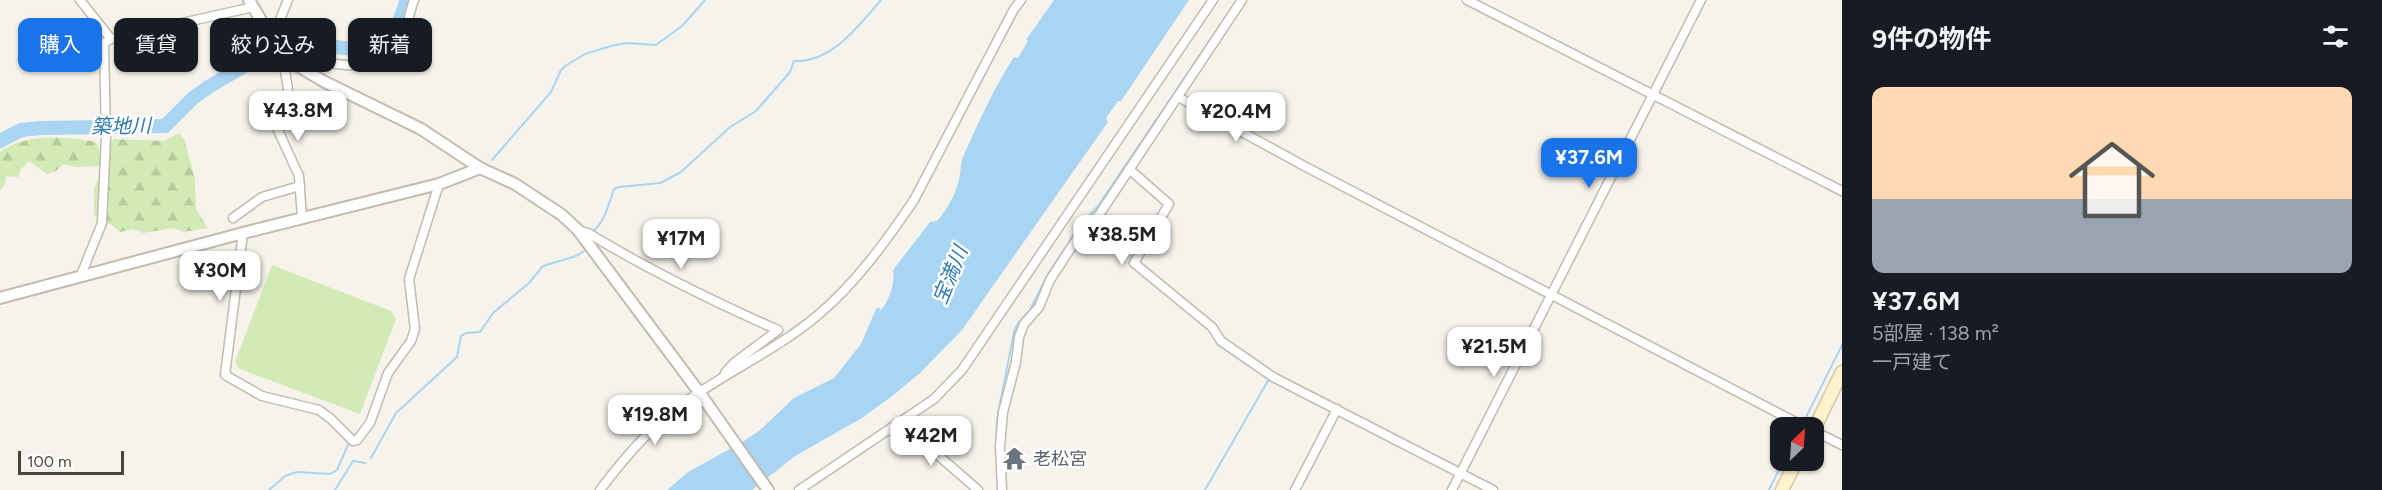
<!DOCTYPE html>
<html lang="ja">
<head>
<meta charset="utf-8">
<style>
  body { margin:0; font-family:Figtree,"Noto Sans JP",sans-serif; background:#242831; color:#f1f3f6; height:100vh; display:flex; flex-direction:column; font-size:22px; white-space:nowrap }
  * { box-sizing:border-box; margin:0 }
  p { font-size:20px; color:#9ea1a6 }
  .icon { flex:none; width:33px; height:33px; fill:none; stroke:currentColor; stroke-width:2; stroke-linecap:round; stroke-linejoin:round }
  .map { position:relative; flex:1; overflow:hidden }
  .side { display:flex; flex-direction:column; background:#171b24; width:540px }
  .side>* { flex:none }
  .top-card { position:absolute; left:18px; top:18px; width:570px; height:54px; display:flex; gap:12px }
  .needle { width:39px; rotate:25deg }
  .controls { position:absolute; left:1770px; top:417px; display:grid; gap:12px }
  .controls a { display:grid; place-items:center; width:54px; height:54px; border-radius:12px; background:#171b24; box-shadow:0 2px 4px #0004; font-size:30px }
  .scale { position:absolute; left:18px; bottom:15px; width:106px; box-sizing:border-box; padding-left:6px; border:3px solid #4b4439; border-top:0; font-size:16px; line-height:21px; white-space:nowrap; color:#4b4439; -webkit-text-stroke:4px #fff; paint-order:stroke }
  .price { position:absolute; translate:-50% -51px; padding:0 14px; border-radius:12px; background:#fff; color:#222; font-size:20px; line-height:39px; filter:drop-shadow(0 2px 3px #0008) }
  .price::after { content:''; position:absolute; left:50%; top:36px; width:18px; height:14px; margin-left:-9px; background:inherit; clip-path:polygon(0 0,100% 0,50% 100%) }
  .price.selected { background:#1a73e8; color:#fff }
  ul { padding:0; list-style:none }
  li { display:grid; align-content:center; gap:12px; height:318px; padding:0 30px }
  li span { display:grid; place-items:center; height:186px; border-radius:12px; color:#555 }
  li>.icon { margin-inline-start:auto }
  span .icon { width:108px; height:108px; fill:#fffc; stroke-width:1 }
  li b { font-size:26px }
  h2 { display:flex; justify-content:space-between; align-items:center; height:72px; padding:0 30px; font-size:26px }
  .chip { padding:0 21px; border-radius:12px; background:#171b24; box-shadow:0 2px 4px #0004; font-size:21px; line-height:54px }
  .chip.selected { background:#1a73e8; color:#fff }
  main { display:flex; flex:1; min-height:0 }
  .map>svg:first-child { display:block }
  .forest { fill:url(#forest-firs) }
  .green { fill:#d2eab5 }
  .water { fill:#a9d4f2 }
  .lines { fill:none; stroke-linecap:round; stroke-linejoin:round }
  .stream { stroke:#a9d4f2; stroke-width:2 }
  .river { stroke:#a9d4f2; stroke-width:14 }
  .minor-casing { stroke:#c2bbae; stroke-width:11 }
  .tertiary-casing { stroke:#c2bbae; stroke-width:14 }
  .secondary-casing { stroke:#d6c79b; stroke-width:15 }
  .minor { stroke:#fff; stroke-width:8 }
  .tertiary { stroke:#fff; stroke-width:10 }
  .secondary { stroke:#fff3cd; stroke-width:12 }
  .labels { text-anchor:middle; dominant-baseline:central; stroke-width:5; stroke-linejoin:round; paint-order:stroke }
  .worship-label { font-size:18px; fill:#5b616d; stroke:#fff; text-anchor:start }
  .water-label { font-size:20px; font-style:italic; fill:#2e7ab2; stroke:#fff }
</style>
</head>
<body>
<main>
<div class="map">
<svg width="1842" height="490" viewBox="0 0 1842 490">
  <defs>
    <pattern id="forest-firs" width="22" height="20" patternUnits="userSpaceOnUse" patternTransform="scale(1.5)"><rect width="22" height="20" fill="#d2eab5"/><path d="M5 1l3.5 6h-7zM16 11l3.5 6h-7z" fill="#b6ca9c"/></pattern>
  </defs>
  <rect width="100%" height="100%" fill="#f6f3ec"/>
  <!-- forest -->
  <path class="forest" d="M179,133l5,6 11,40 1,30 12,19 -24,4 -10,-4 -31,5 -11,-4 -12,3 -8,-7 -18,-10v-27l5,-10 10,-3 -1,-6 -9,-3 -22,1 -13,-3 -8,7 -9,3 -18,-13 -7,7 -4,9 -12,-1 -2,11 -4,3v-38c25,-19 66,-16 96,-10l4,10 8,2 5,-15 51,2z"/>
  <!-- green -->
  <polygon class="green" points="272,265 391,311 396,319 360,414 240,369 235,362"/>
  <!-- water -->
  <path class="water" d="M1054,0h135l-68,101h-3l-12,17 2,4 -146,208 -42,43 -29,24 -29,21 -67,38 -43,34h-85l21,-18 51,-28 20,-13 35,-33 40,-20 27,-34 15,-35 2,-2 3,3c7,-7 15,-29 12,-40l37,-48 7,-1c10,-11 18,-26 22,-41 2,-7 1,-16 4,-23 15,-34 31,-69 51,-100l4,1 10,-17 -2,-1z"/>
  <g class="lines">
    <!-- stream -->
    <g class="stream">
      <polyline points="492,160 551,92 561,70 565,66 585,54 611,46 626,43 656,45 682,26 705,0"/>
      <path d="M593,231c12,-9 16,-28 21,-42l5,-2 41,-4 21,-11 49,-45 26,-16 34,-39 4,-11c38,2 65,-36 87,-61"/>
      <polyline points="1803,423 1842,345"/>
      <polyline points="996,442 997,419 1014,332 1018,323 1030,310 1048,274 1081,224 1098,206 1237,0"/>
      <polyline points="371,458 396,413 457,357 461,336 466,333 480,332 493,313 529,283 543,266 576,256 586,250"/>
      <polyline points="998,481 998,490"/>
      <polyline points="269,490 285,476 297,472 330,474 337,470 348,445"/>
      <polyline points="335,490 353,461 365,463"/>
      <polyline points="1205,490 1269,379 1218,345 1212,335"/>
      <polyline points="1769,490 1784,460"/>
    </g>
    <!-- river -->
    <polyline class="river" points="0,141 21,130 41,128 165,126 193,98 210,86 270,51 314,45 355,49 373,49 385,45 393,38 407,0"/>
    <defs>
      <g id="minor">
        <polyline points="80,0 111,39 253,7"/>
        <polyline points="1467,0 1842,191"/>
        <polyline points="272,39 288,0"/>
        <path d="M287,58l8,-1c31,4 79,21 102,-8 10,-13 11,-34 17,-49"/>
        <path d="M291,62l-6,9c2,12 6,28 0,39 -3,8 -8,9 -8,18l22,48 3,42"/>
        <polyline points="1178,97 1306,167 1807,428"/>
        <polyline points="1129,169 1169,204 1134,263 1212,327 1221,341 1273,377 1493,490"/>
        <polyline points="233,218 262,197 300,186"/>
        <path d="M578,230l10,3c61,37 124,68 190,97l-44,33 -9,10"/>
        <polyline points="243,233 225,375 262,396 319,410 331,419 353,441 357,440 370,423 388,373 411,341 415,329 409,279 439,184"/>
        <polyline points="81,275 102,223 106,137 104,43 111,39"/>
        <polyline points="891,431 908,429 978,490"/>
        <polyline points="1814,431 1842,445"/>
        <path d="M600,490c24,-32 52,-65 85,-88 43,-31 93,-53 133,-87 38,-32 69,-75 96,-115l100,-191 7,-9"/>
        <polyline points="799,490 934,399 962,370 1213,0"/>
        <polyline points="1002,490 1000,446 1003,412 1016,362 1019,337 1024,324 1039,307 1050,280 1082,231 1099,215 1242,0"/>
        <polyline points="1295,490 1337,409"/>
        <polyline points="1452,490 1701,0"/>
      </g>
      <g id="tertiary">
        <polyline points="249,0 275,44 291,62 323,81 421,129 480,168 515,184 562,215 578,230 699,392 768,490"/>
        <polyline points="0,298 243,233 439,184 480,168"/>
      </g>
      <g id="secondary">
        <polyline points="1814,429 1842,372"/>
        <polyline points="1782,490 1797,460"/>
      </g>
    </defs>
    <!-- minor casing -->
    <use href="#minor" class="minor-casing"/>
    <!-- tertiary casing -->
    <use href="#tertiary" class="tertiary-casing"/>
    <!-- secondary casing -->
    <use href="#secondary" class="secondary-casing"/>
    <!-- minor -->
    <use href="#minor" class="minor"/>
    <!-- tertiary -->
    <use href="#tertiary" class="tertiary"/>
    <!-- secondary -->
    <use href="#secondary" class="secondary"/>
  </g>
  <!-- icons -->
  <defs>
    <symbol id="temple-bare" viewBox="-9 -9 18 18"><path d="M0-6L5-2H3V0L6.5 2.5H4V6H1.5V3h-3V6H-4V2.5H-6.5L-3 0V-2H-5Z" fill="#6b7280" stroke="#fff" stroke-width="2.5" paint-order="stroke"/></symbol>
  </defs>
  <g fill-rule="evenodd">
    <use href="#temple-bare" x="998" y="442" width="33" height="33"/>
  </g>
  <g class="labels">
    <!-- worship labels -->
    <g class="worship-label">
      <text x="1033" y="459">老松宮</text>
    </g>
    <!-- water labels -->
    <g class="water-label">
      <text transform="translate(121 126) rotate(-1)">築地川</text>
      <text transform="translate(950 275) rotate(-68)">宝満川</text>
    </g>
  </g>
</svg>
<div class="controls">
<a><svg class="needle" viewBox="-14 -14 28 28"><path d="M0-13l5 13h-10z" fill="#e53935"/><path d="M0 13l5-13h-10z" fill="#9ea1a6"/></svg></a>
</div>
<div class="scale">100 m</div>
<b class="price" style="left:298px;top:142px">¥43.8M</b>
<b class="price" style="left:1236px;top:143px">¥20.4M</b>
<b class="price selected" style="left:1589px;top:189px">¥37.6M</b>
<b class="price" style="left:1122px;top:266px">¥38.5M</b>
<b class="price" style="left:681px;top:270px">¥17M</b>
<b class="price" style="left:220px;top:302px">¥30M</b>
<b class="price" style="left:1494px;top:378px">¥21.5M</b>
<b class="price" style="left:655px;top:446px">¥19.8M</b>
<b class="price" style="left:931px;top:467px">¥42M</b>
<div class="top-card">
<a class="chip selected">購入</a>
<a class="chip">賃貸</a>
<a class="chip">絞り込み</a>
<a class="chip">新着</a>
</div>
</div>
<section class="side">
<h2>9件の物件<svg class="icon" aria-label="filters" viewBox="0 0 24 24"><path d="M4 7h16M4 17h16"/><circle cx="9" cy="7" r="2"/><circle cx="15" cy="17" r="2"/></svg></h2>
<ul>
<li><span style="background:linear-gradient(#ffd9b3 60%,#9aa5b1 0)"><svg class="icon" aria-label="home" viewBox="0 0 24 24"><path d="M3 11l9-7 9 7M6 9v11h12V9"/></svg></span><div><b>¥37.6M</b><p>5部屋 · 138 m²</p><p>一戸建て</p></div></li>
</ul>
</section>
</main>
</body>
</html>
